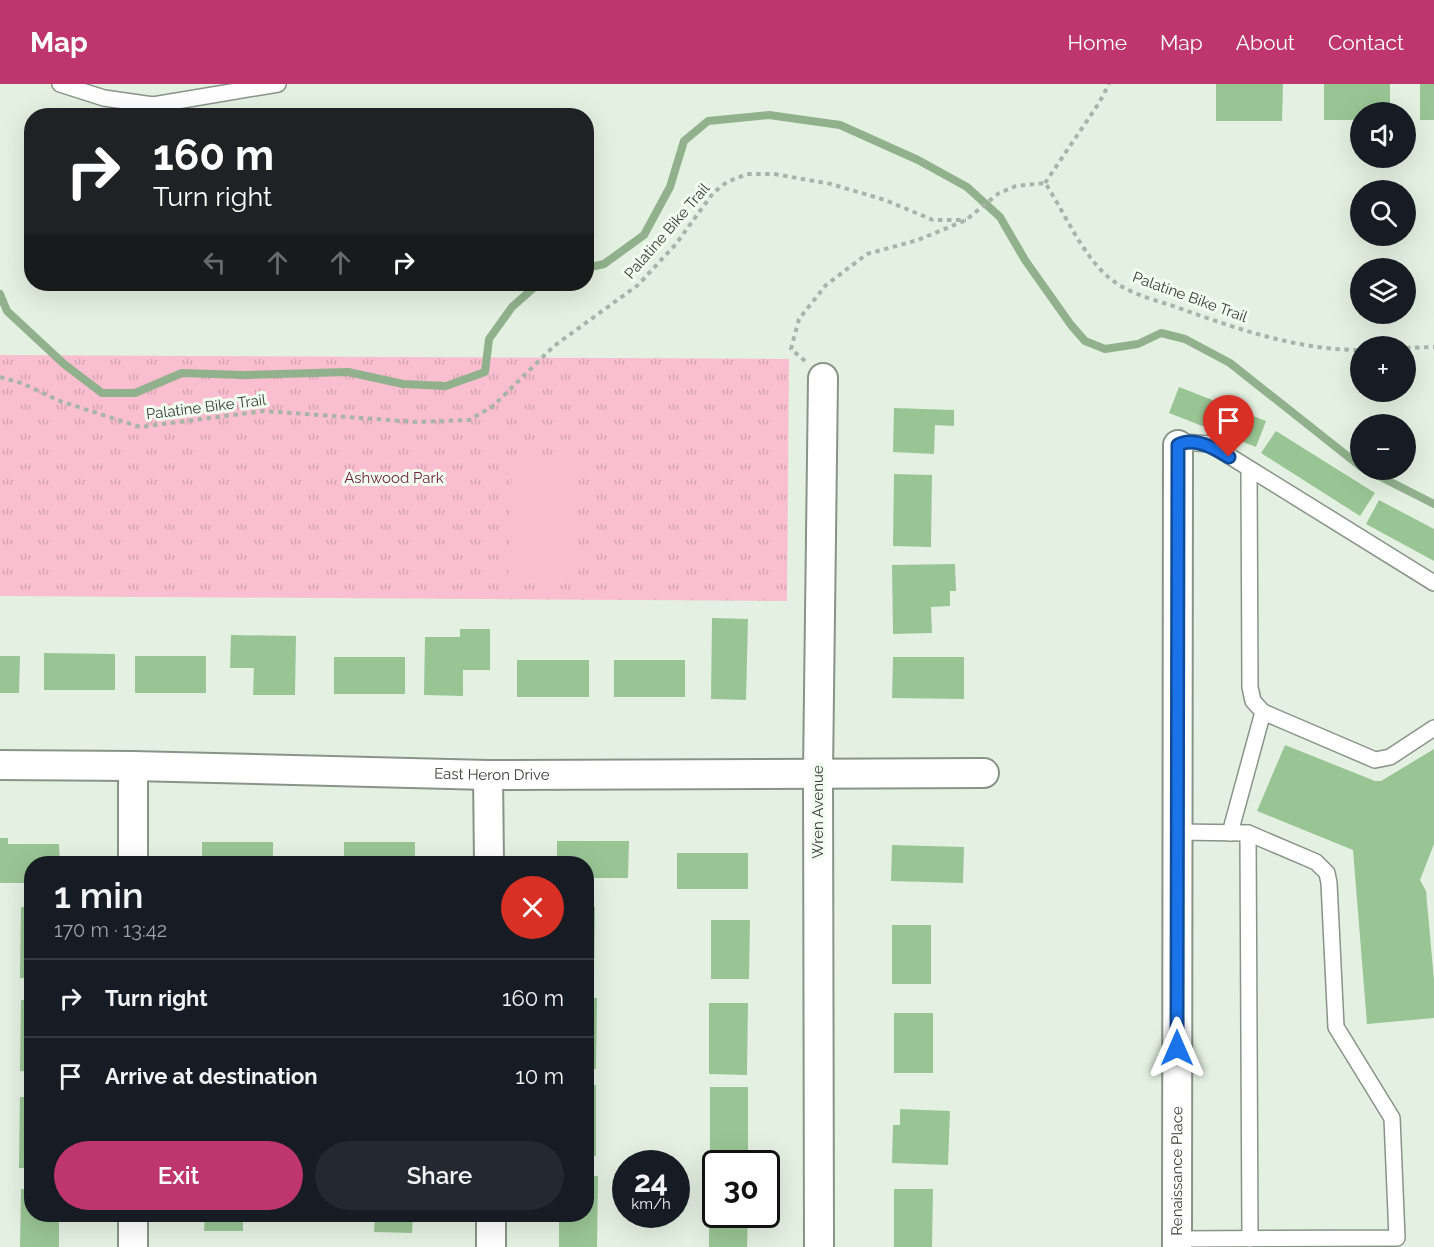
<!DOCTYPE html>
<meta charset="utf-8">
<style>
:root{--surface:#171b24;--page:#242831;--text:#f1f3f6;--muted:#9ea1a6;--line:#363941;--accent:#bf356d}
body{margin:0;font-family:Raleway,sans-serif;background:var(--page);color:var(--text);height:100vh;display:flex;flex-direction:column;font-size:22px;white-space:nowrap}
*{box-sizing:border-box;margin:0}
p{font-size:20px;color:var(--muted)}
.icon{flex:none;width:33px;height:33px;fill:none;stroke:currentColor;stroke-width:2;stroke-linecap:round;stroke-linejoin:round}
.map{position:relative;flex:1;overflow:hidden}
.sheet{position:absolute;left:24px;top:772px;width:570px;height:366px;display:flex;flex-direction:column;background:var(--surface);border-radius:24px;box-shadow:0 6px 24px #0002}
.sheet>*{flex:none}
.hud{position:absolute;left:24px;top:24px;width:570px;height:183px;border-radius:24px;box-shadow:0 6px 24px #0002;background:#202124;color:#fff;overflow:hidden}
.fabs{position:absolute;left:1350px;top:18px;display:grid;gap:12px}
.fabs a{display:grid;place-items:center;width:66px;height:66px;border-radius:50%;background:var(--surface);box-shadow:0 6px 24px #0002;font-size:30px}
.speed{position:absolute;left:612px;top:1066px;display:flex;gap:12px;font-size:30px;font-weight:700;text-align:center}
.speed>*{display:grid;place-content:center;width:78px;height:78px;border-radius:50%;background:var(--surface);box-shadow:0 6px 24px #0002;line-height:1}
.speed small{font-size:15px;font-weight:400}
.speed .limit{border:3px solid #111;border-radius:9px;background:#fff;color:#111}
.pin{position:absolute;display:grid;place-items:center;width:51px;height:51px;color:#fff;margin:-62px -26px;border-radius:50% 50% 50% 0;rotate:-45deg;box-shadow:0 0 6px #0007}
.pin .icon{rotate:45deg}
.me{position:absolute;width:66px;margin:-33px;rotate:0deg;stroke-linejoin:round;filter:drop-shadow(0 0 4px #0008)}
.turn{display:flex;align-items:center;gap:21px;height:126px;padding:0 30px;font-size:27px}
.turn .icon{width:78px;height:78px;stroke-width:2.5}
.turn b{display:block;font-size:42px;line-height:51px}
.lanes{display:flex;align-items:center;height:57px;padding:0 30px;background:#0003;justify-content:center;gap:30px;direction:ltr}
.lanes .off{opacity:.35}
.round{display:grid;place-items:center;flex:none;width:63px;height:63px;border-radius:32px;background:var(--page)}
.overview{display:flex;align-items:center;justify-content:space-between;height:102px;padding:0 30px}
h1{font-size:36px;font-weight:600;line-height:45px}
.cta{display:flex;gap:12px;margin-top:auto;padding:12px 30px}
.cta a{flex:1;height:69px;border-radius:36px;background:var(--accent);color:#fff;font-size:24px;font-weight:600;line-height:69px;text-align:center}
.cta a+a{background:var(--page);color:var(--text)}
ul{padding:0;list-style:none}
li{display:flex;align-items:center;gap:18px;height:78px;padding:0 30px;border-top:2px solid var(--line)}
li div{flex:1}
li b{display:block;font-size:22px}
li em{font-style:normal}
header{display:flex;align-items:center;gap:36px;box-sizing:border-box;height:84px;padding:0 30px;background:var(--accent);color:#fff}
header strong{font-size:28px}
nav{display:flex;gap:33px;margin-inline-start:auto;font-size:21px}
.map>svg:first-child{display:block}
.park{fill:url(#park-tufts)}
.pitch{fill:#f9becf}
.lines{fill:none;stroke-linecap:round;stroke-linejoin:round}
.stream{stroke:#90b18c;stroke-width:8}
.building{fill:#99c594}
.service-casing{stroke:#889487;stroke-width:18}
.minor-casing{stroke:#889487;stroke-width:32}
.path{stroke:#a9b4a8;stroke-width:4;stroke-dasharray:4.5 4.5;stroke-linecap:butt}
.service{stroke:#fff;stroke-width:15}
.minor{stroke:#fff;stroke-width:28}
.route-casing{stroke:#114b97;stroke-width:15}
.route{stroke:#1a73e8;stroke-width:10}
.labels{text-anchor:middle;stroke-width:6;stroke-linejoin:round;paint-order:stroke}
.street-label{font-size:15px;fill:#383d37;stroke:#f1feef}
.park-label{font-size:15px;fill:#712341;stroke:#f1feef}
</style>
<header>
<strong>Map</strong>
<nav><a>Home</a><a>Map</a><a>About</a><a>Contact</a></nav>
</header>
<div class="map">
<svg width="1434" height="1163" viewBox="0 0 1434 1163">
<defs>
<pattern id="park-tufts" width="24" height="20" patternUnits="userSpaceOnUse" patternTransform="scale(1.5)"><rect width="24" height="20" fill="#f9becf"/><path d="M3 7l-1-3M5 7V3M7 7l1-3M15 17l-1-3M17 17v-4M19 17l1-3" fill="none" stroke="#d6a4b2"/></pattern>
</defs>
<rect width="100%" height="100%" fill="#e4f1e2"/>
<polygon class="park" points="0,271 789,275 787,517 0,512"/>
<polygon class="pitch" points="512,378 575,378 575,498 508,497"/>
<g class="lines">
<g class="stream">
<polyline points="586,184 604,180 644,151 670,103 684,57 708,37 769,31 840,41 918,76 967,103 1000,133 1025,176 1071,241 1085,257 1105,265 1138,260 1161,249 1185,255 1230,279 1360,382"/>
<polyline points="0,210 7,227 64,280 102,309 135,309 182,289 244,291 348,288 403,300 446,302 485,288 489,255 512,223 538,200"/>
<polyline points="1367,386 1434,420"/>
</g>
</g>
<g class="building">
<polygon points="1216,0 1283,0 1282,37 1216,37"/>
<polygon points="1324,0 1390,0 1390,28 1360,28 1360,36 1324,36"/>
<rect x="1420" y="0" width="14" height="36"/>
<polygon points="1179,303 1266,337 1256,363 1169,329"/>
<polygon points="894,324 954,326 954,342 935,341 934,370 893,368"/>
<polygon points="1276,347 1375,409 1360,432 1261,369"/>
<polygon points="894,390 932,391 931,463 893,462"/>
<polygon points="1379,416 1434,445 1434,477 1366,440"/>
<polygon points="955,480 956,507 950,507 950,522 931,523 932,549 893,550 892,481"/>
<polygon points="712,534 748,535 746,616 711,615"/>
<polygon points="460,545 490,545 490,586 463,586 463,612 424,611 425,553 460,553"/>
<polygon points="231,551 296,552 295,611 253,611 254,584 230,584"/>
<polygon points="44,569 115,570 115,606 44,606"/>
<polygon points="0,572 20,572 19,609 0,609"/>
<rect x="135" y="572" width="71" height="37"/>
<rect x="334" y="573" width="71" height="37"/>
<polygon points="893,573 964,573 964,615 892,614"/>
<rect x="517" y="576" width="72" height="37"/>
<rect x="614" y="576" width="71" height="37"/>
<polygon points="1285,661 1375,697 1381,697 1434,665 1434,760 1420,796 1426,807 1434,896 1434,934 1367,940 1353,766 1257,727"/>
<polygon points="0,754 8,754 8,760 59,760 60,780 32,780 32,799 0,799"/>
<polygon points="557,757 629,757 628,794 586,794 586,780 557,780"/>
<rect x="202" y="758" width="71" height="22"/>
<rect x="344" y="758" width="71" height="22"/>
<polygon points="892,761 964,763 963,799 891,797"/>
<rect x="677" y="769" width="71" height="36"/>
<polygon points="21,823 32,823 32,894 20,894"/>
<polygon points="586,823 595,823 594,894 586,894"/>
<polygon points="711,836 750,836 749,895 711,895"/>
<rect x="892" y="841" width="39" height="59"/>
<polygon points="586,914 597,914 596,985 586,985"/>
<polygon points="21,916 32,916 32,988 20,987"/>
<polygon points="709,919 748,919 747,991 709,990"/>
<rect x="894" y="929" width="39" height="60"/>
<rect x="586" y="1001" width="10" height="71"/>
<polygon points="710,1003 748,1003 748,1075 710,1074"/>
<polygon points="20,1013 32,1013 32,1084 19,1084"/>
<polygon points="900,1025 950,1027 948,1081 892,1079 893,1041 900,1041"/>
<polygon points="586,1092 598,1092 597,1163 559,1163 559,1131 586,1131"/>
<polygon points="709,1092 716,1092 716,1131 748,1131 747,1163 709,1163"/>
<polygon points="21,1105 32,1105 32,1131 59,1131 59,1163 20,1163"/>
<polygon points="894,1105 933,1105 932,1163 894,1163"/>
<polygon points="205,1131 243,1131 243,1147 204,1147"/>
<polygon points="375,1131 413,1131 412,1149 374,1148"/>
</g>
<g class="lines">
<g class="service-casing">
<g id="service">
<polyline points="60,0 104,14 153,21 278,0"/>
<polyline points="1178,361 1183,358 1210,360 1434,499"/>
<polyline points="1249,386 1250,603 1253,617 1263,628"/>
<polyline points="1230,749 1263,628 1375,676 1390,673 1434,644"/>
<polyline points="1248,749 1250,1155"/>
<polyline points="1177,1155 1397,1154 1392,1034 1336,943 1329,799 1327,789 1316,778 1248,749 1178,748"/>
</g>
</g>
<g class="minor-casing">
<g id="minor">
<path id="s1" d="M0 681 133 682 488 691 984 689"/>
<polyline points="488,691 489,780"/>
<polyline points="133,780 133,682"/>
<polyline points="491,1131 491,1163"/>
<polyline points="133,1163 133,1131"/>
<polyline points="819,1163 818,689 823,294"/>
<path id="s2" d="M1177 1163 1178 361"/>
</g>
</g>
<g class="path">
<polyline points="1045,99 1099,19 1109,0"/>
<polyline points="1406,264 1434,263"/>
<path d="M805 277 791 265 799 235 826 201 867 170 918 156 966 136 999 109 1016 102 1045 99C1065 129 1079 165 1105 190 1122 207 1148 214 1170 221 1232 243 1295 266 1360 266"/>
<polyline points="0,293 21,299 60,317 140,343 264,327 417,338 469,336 492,323 554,262 638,201 676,160 713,109 727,98 747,90 774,90 831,100 885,116 933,136 966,136"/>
</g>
<use href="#service" class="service"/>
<use href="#minor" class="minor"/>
</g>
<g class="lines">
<g class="route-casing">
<path id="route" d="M1177 964 1178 361C1194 352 1216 365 1229 373"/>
</g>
<use href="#route" class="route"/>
</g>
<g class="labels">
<g class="street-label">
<text transform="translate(667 147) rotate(-49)" y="5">Palatine Bike Trail</text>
<text transform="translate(1190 213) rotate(20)" y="5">Palatine Bike Trail</text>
<text transform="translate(206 323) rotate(-7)" y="5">Palatine Bike Trail</text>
<text dy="5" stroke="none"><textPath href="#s1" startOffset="492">East Heron Drive</textPath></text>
<text transform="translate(818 728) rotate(-90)" y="5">Wren Avenue</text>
<text dy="5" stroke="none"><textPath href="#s2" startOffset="76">Renaissance Place</textPath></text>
</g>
<g class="park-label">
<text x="394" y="399">Ashwood Park</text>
</g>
</g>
</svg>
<div class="fabs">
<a><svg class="icon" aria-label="sound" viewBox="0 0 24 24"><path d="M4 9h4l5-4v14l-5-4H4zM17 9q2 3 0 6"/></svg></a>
<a><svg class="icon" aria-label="search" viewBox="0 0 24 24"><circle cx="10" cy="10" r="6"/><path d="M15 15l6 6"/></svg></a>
<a><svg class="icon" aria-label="layers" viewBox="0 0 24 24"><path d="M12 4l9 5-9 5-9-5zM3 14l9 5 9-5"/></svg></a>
<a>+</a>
<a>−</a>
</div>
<div class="speed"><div>24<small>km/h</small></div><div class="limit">30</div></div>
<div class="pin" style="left:1229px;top:373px;background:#d93025"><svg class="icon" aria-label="arrive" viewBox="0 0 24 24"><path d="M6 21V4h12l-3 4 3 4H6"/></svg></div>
<svg class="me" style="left:1177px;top:964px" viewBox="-20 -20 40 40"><path d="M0-17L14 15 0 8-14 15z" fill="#1a73e8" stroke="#fff" stroke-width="4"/></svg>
<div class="hud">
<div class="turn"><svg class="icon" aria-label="right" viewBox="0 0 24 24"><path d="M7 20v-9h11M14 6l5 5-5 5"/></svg><div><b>160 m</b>Turn right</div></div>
<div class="lanes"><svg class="icon off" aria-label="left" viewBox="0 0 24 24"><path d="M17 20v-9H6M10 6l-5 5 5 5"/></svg><svg class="icon off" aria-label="ahead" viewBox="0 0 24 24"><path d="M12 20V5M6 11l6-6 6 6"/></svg><svg class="icon off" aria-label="ahead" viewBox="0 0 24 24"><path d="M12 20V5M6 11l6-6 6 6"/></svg><svg class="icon" aria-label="right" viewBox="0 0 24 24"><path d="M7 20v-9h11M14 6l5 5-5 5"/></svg></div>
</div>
<section class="sheet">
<div class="overview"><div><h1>1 min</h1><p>170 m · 13:42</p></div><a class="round" style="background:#d93025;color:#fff"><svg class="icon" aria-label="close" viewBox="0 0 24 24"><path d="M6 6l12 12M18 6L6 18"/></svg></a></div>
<ul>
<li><svg class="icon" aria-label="right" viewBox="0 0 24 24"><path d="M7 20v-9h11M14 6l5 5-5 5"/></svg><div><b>Turn right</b></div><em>160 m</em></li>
<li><svg class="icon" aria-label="arrive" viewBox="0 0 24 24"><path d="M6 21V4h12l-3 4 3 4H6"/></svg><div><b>Arrive at destination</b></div><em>10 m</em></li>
</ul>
<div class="cta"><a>Exit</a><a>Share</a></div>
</section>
</div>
